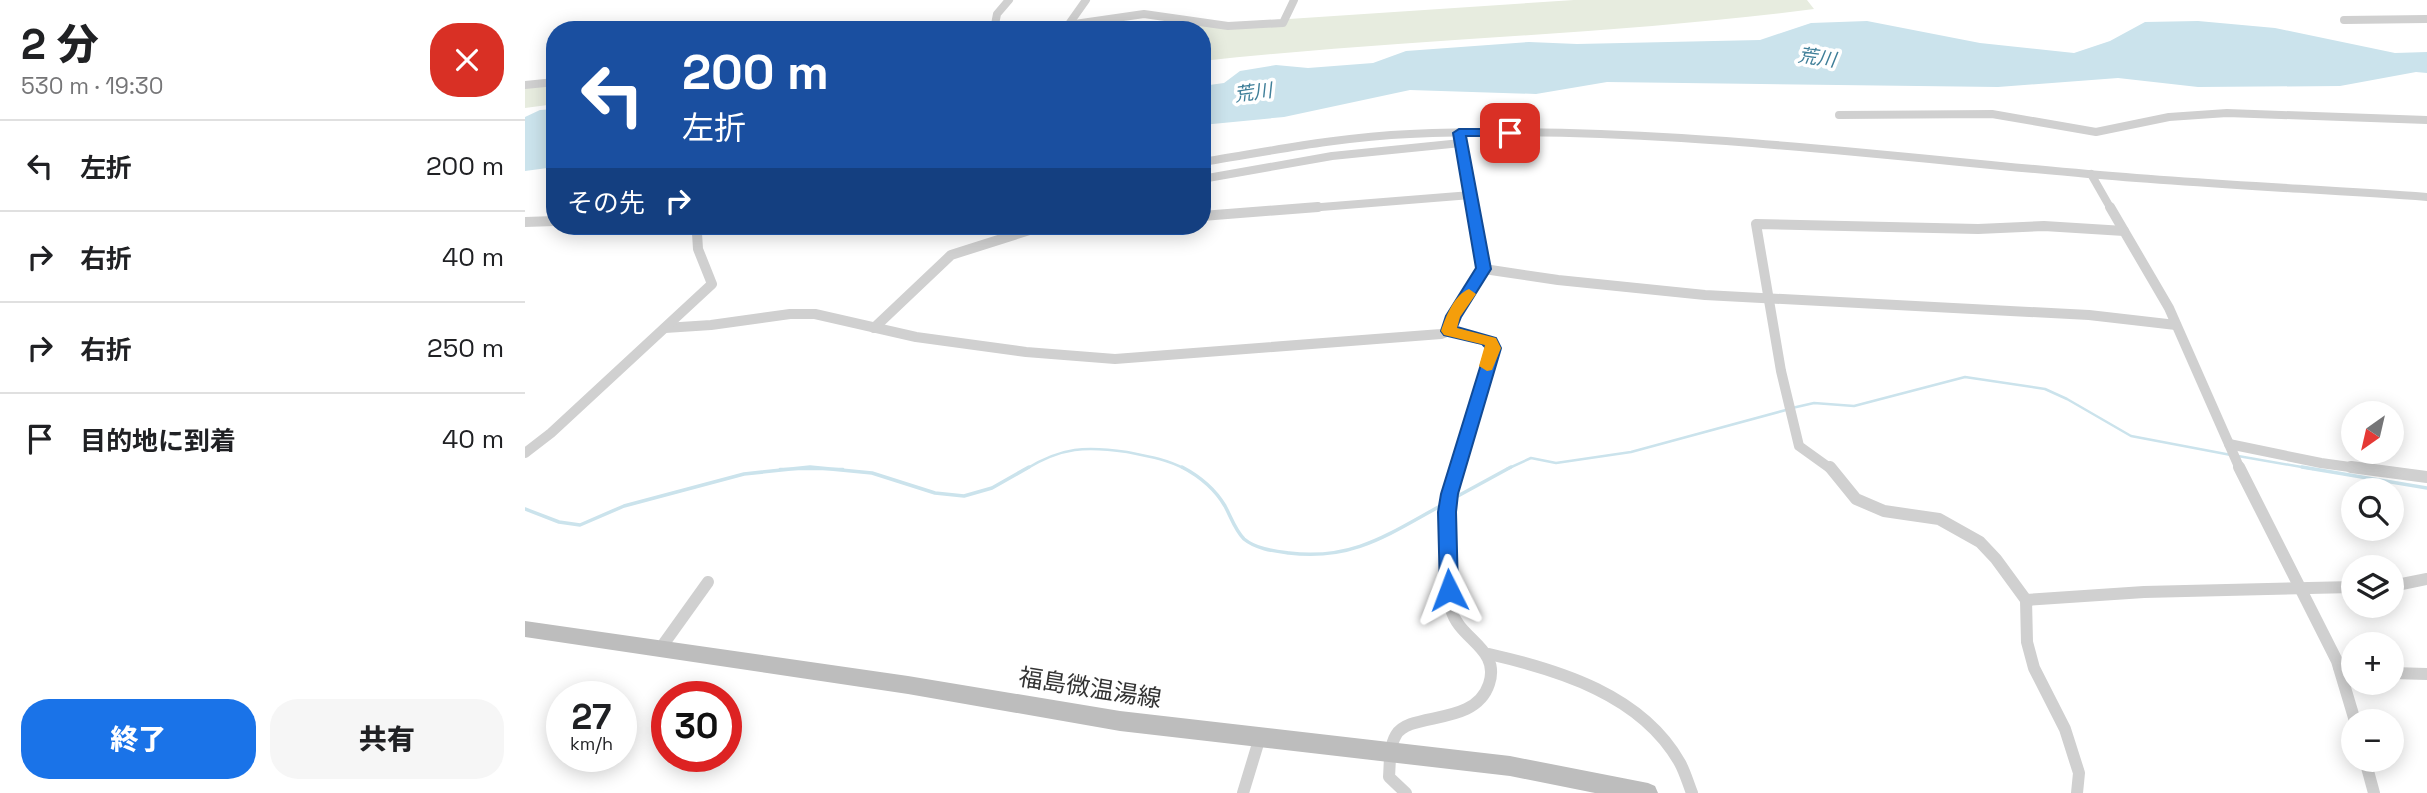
<!DOCTYPE html>
<html lang="ja">
<meta charset="utf-8">
<style>
:root{--surface:#fff;--page:#f6f6f6;--text:#202124;--muted:#757577;--line:#e0e0e0;--accent:#1a73e8}
body{margin:0;font-family:"Space Grotesk","Noto Sans JP",sans-serif;background:var(--page);color:var(--text);height:100vh;display:flex;flex-direction:column;font-size:26px;white-space:nowrap}
*{box-sizing:border-box;margin:0}
p{font-size:23px;color:var(--muted)}
.icon{flex:none;width:38px;height:38px;fill:none;stroke:currentColor;stroke-width:2;stroke-linecap:round;stroke-linejoin:round}
.map{position:relative;flex:1;overflow:hidden}
.panel{display:flex;flex-direction:column;background:var(--surface);width:525px}
.panel>*{flex:none}
.hud{position:absolute;left:21px;top:21px;width:665px;height:214px;border-radius:28px;box-shadow:0 4px 18px #0003;background:#1a4fa0;color:#fff;overflow:hidden}
.needle{width:46px;rotate:214deg}
.tools{position:absolute;left:1816px;top:401px;display:grid;gap:14px}
.tools a{display:grid;place-items:center;width:63px;height:63px;border-radius:50%;background:var(--surface);box-shadow:0 4px 18px #0003;font-size:35px}
.speed{position:absolute;left:21px;top:681px;display:flex;gap:14px;font-size:35px;font-weight:700;text-align:center}
.speed>*{display:grid;place-content:center;width:91px;height:91px;border-radius:50%;background:var(--surface);box-shadow:0 4px 18px #0003;line-height:1}
.speed small{font-size:18px;font-weight:400}
.speed .limit{border:10px solid #d22;background:#fff;color:#111}
.pin{position:absolute;display:grid;place-items:center;width:60px;height:60px;color:#fff;margin:-30px;border-radius:14px;box-shadow:0 4px 10px #0006}
.me{position:absolute;width:77px;margin:-38px;rotate:357deg;stroke-linejoin:round;filter:drop-shadow(0 0 5px #0008)}
.turn{display:flex;align-items:center;gap:24px;height:147px;padding:0 21px;font-size:32px}
.turn .icon{width:91px;height:91px;stroke-width:2.5}
.turn b{display:block;font-size:49px;line-height:60px}
.then{display:flex;align-items:center;height:66px;padding:0 21px;background:#0003;gap:14px;font-size:26px}
.round{display:grid;place-items:center;flex:none;width:74px;height:74px;border-radius:28px;background:var(--page)}
.overview{display:flex;align-items:center;justify-content:space-between;height:119px;padding:0 21px}
h1{font-size:42px;font-weight:800;line-height:52px}
.action{display:flex;gap:14px;margin-top:auto;padding:14px 21px}
.action a{flex:1;height:80px;border-radius:28px;background:var(--accent);color:#fff;font-size:28px;font-weight:800;line-height:80px;text-align:center}
.action a+a{background:var(--page);color:var(--text)}
ul{padding:0;list-style:none}
li{display:flex;align-items:center;gap:21px;height:91px;padding:0 21px;border-top:2px solid var(--line)}
li div{flex:1}
li b{display:block;font-size:26px}
li em{font-style:normal}
main{display:flex;flex:1;min-height:0}
.map>svg:first-child{display:block}
.green{fill:#e7ecdf}
.water{fill:#cbe3ec}
.lines{fill:none;stroke-linecap:round;stroke-linejoin:round}
.stream-far1{stroke:#cbe3ec;stroke-width:2.5}
.stream{stroke:#cbe3ec;stroke-width:3.5}
.minor-far2{stroke:#d0d0d0;stroke-width:8}
.minor-far1{stroke:#d0d0d0;stroke-width:10}
.minor{stroke:#d0d0d0;stroke-width:12}
.secondary{fill:#bdbdbd;fill-rule:evenodd}
.route{fill:#1a73e8;stroke:#114b97;stroke-width:2}
.slow{fill:#f59e0b}
.labels{text-anchor:middle;stroke-width:7;stroke-linejoin:round;paint-order:stroke}
.far-water-label{font-size:19px;font-style:italic;fill:#3e7e98;stroke:#fff}
.near-street-label{font-size:24px;fill:#333;stroke:#fff}
</style>
<main>
<section class="panel">
<div class="overview"><div><h1>2 分</h1><p>530 m · 19:30</p></div><a class="round" style="background:#d93025;color:#fff"><svg class="icon" aria-label="close" viewBox="0 0 24 24"><path d="M6 6l12 12M18 6L6 18"/></svg></a></div>
<ul>
<li><svg class="icon" aria-label="left" viewBox="0 0 24 24"><path d="M17 20v-9H6M10 6l-5 5 5 5"/></svg><div><b>左折</b></div><em>200 m</em></li>
<li><svg class="icon" aria-label="right" viewBox="0 0 24 24"><path d="M7 20v-9h11M14 6l5 5-5 5"/></svg><div><b>右折</b></div><em>40 m</em></li>
<li><svg class="icon" aria-label="right" viewBox="0 0 24 24"><path d="M7 20v-9h11M14 6l5 5-5 5"/></svg><div><b>右折</b></div><em>250 m</em></li>
<li><svg class="icon" aria-label="arrive" viewBox="0 0 24 24"><path d="M6 21V4h12l-3 4 3 4H6"/></svg><div><b>目的地に到着</b></div><em>40 m</em></li>
</ul>
<div class="action"><a>終了</a><a>共有</a></div>
</section>
<div class="map">
<svg width="1902" height="793" viewBox="0 0 1902 793">
<rect width="100%" height="100%" fill="#fff"/>
<g class="green">
<path d="M1049 0H1282L1289 9C1086 35 881 39 677 61V30H598Z"/>
<polygon points="30,85 30,104 0,108 0,87"/>
</g>
<g class="water">
<polygon points="1342,21 1455,43 1549,53 1585,41 1620,22 1673,21 1750,28 1870,53 1902,52 1902,73 1891,72 1815,86 1673,87 1593,78 1473,87 1082,82 1011,94 885,90 759,117 677,125 677,86 699,83 715,71 751,65 783,68 848,63 881,51 1004,42 1052,44 1235,40 1286,23"/>
<polygon points="30,109 30,167 0,171 0,117 15,110"/>
</g>
<g class="lines">
<g class="stream-far1">
<polyline points="1267,408 1289,403 1329,406 1440,377 1520,389 1542,399 1606,436 1706,455"/>
<polyline points="1713,456 1788,469"/>
<polyline points="255,469 318,469"/>
<path d="M501 469C537 447 561 446 602 452 622 456 641 459 660 469"/>
<polyline points="982,469 1006,458 1031,463 1106,452 1261,410"/>
</g>
<g class="stream">
<path d="M657 467C674 476 690 489 700 506 706 517 710 530 719 539 731 549 749 551 764 553 829 561 865 533 919 504"/>
<polyline points="1777,467 1902,488"/>
<polyline points="931,497 986,467"/>
<polyline points="0,509 34,522 55,525 99,506 219,474 285,467 347,473 410,493 439,496 467,488 504,467"/>
</g>
<g class="minor-far2">
<polyline points="1819,20 1902,19"/>
<polyline points="544,24 561,0"/>
<polyline points="469,30 472,14 484,0"/>
<polyline points="508,30 619,14 703,26 758,23 769,0"/>
<polyline points="0,85 30,82"/>
<polyline points="1314,115 1467,114 1571,132 1644,117 1702,113 1902,120"/>
<polyline points="934,133 948,209"/>
<path d="M677 162C746 151 815 137 885 134 1112 124 1337 154 1563 174 1676 184 1789 189 1902 197"/>
<polyline points="1566,174 1586,209"/>
<polyline points="677,179 807,156 936,143"/>
<polyline points="771,209 946,195"/>
</g>
<g class="minor-far1">
<polyline points="1585,207 1644,308 1715,469"/>
<polyline points="677,216 793,207"/>
<polyline points="0,222 30,221"/>
<polyline points="959,269 1033,280 1180,295 1564,315 1651,325"/>
<polyline points="140,328 186,325 265,314 290,314 391,337 501,352 590,359 916,334 924,331"/>
<polyline points="349,328 426,255 517,226"/>
<polyline points="1704,444 1796,463 1839,469"/>
<polyline points="0,453 26,433 187,284 173,249 172,233"/>
<polyline points="932,469 968,348 966,342 924,331 928,316 959,269 948,207"/>
<polyline points="1306,469 1274,446 1256,371 1231,224 1453,229 1519,226 1599,231"/>
</g>
<g class="minor">
<polyline points="1305,467 1331,499 1359,511 1414,519 1455,542 1471,559 1501,600 1502,642 1509,668 1540,729 1554,773 1552,793"/>
<polyline points="1714,467 1812,661 1830,721"/>
<polyline points="1826,467 1902,477"/>
<polyline points="1867,586 1902,579"/>
<polyline points="1501,600 1619,592 1829,587"/>
<polyline points="135,649 183,582"/>
<path d="M964 654C1034 670 1117 695 1155 763 1160 772 1163 783 1167 793"/>
<polyline points="1814,667 1829,671"/>
<polyline points="1867,673 1902,674"/>
<polyline points="1840,760 1849,793"/>
<polyline points="718,793 735,737"/>
<path d="M881 793 864 777C865 764 864 747 871 735 885 711 950 727 964 684 976 648 934 640 926 609 915 564 920 511 933 467"/>
</g>
<polygon class="secondary" points="0,621 383,676 595,711 985,756 1123,783 1130,786 1133,793 1070,793 985,776 595,731 383,694 0,637"/>
</g>
<polygon class="route" points="934,129 985,129 992,133 985,136 941,136 966,269 936,317 932,327 971,338 976,348 933,494 931,512 933,590 931,596 924,598 918,596 915,590 913,512 916,494 961,348 957,344 919,335 916,331 921,316 951,268 928,133"/>
<path class="slow" d="M944 289 951 294 935 317 932 328 971 338 976 348 967 370 962 371 954 366 960 345 919 335 916 331C921 316 929 295 944 289Z"/>
<g class="labels">
<g class="far-water-label">
<text transform="translate(1292 57) rotate(8)" y="7">荒川</text>
<text transform="translate(728 92) rotate(-8)" y="7">荒川</text>
</g>
<g class="near-street-label">
<text transform="translate(565 688) rotate(9)" y="8">福島微温湯線</text>
</g>
</g>
</svg>
<div class="tools">
<a><svg class="needle" viewBox="-14 -14 28 28"><path d="M0-13l5 13h-10z" fill="#e53935"/><path d="M0 13l5-13h-10z" fill="#757577"/></svg></a>
<a><svg class="icon" aria-label="search" viewBox="0 0 24 24"><circle cx="10" cy="10" r="6"/><path d="M15 15l6 6"/></svg></a>
<a><svg class="icon" aria-label="layers" viewBox="0 0 24 24"><path d="M12 4l9 5-9 5-9-5zM3 14l9 5 9-5"/></svg></a>
<a>+</a>
<a>−</a>
</div>
<div class="speed"><div>27<small>km/h</small></div><div class="limit">30</div></div>
<div class="pin" style="left:985px;top:133px;background:#d93025"><svg class="icon" aria-label="arrive" viewBox="0 0 24 24"><path d="M6 21V4h12l-3 4 3 4H6"/></svg></div>
<svg class="me" style="left:924px;top:590px" viewBox="-20 -20 40 40"><path d="M0-17L14 15 0 8-14 15z" fill="#1a73e8" stroke="#fff" stroke-width="4"/></svg>
<div class="hud">
<div class="turn"><svg class="icon" aria-label="left" viewBox="0 0 24 24"><path d="M17 20v-9H6M10 6l-5 5 5 5"/></svg><div><b>200 m</b>左折</div></div>
<div class="then">その先<svg class="icon" aria-label="right" viewBox="0 0 24 24"><path d="M7 20v-9h11M14 6l5 5-5 5"/></svg></div>
</div>
</div>
</main>
